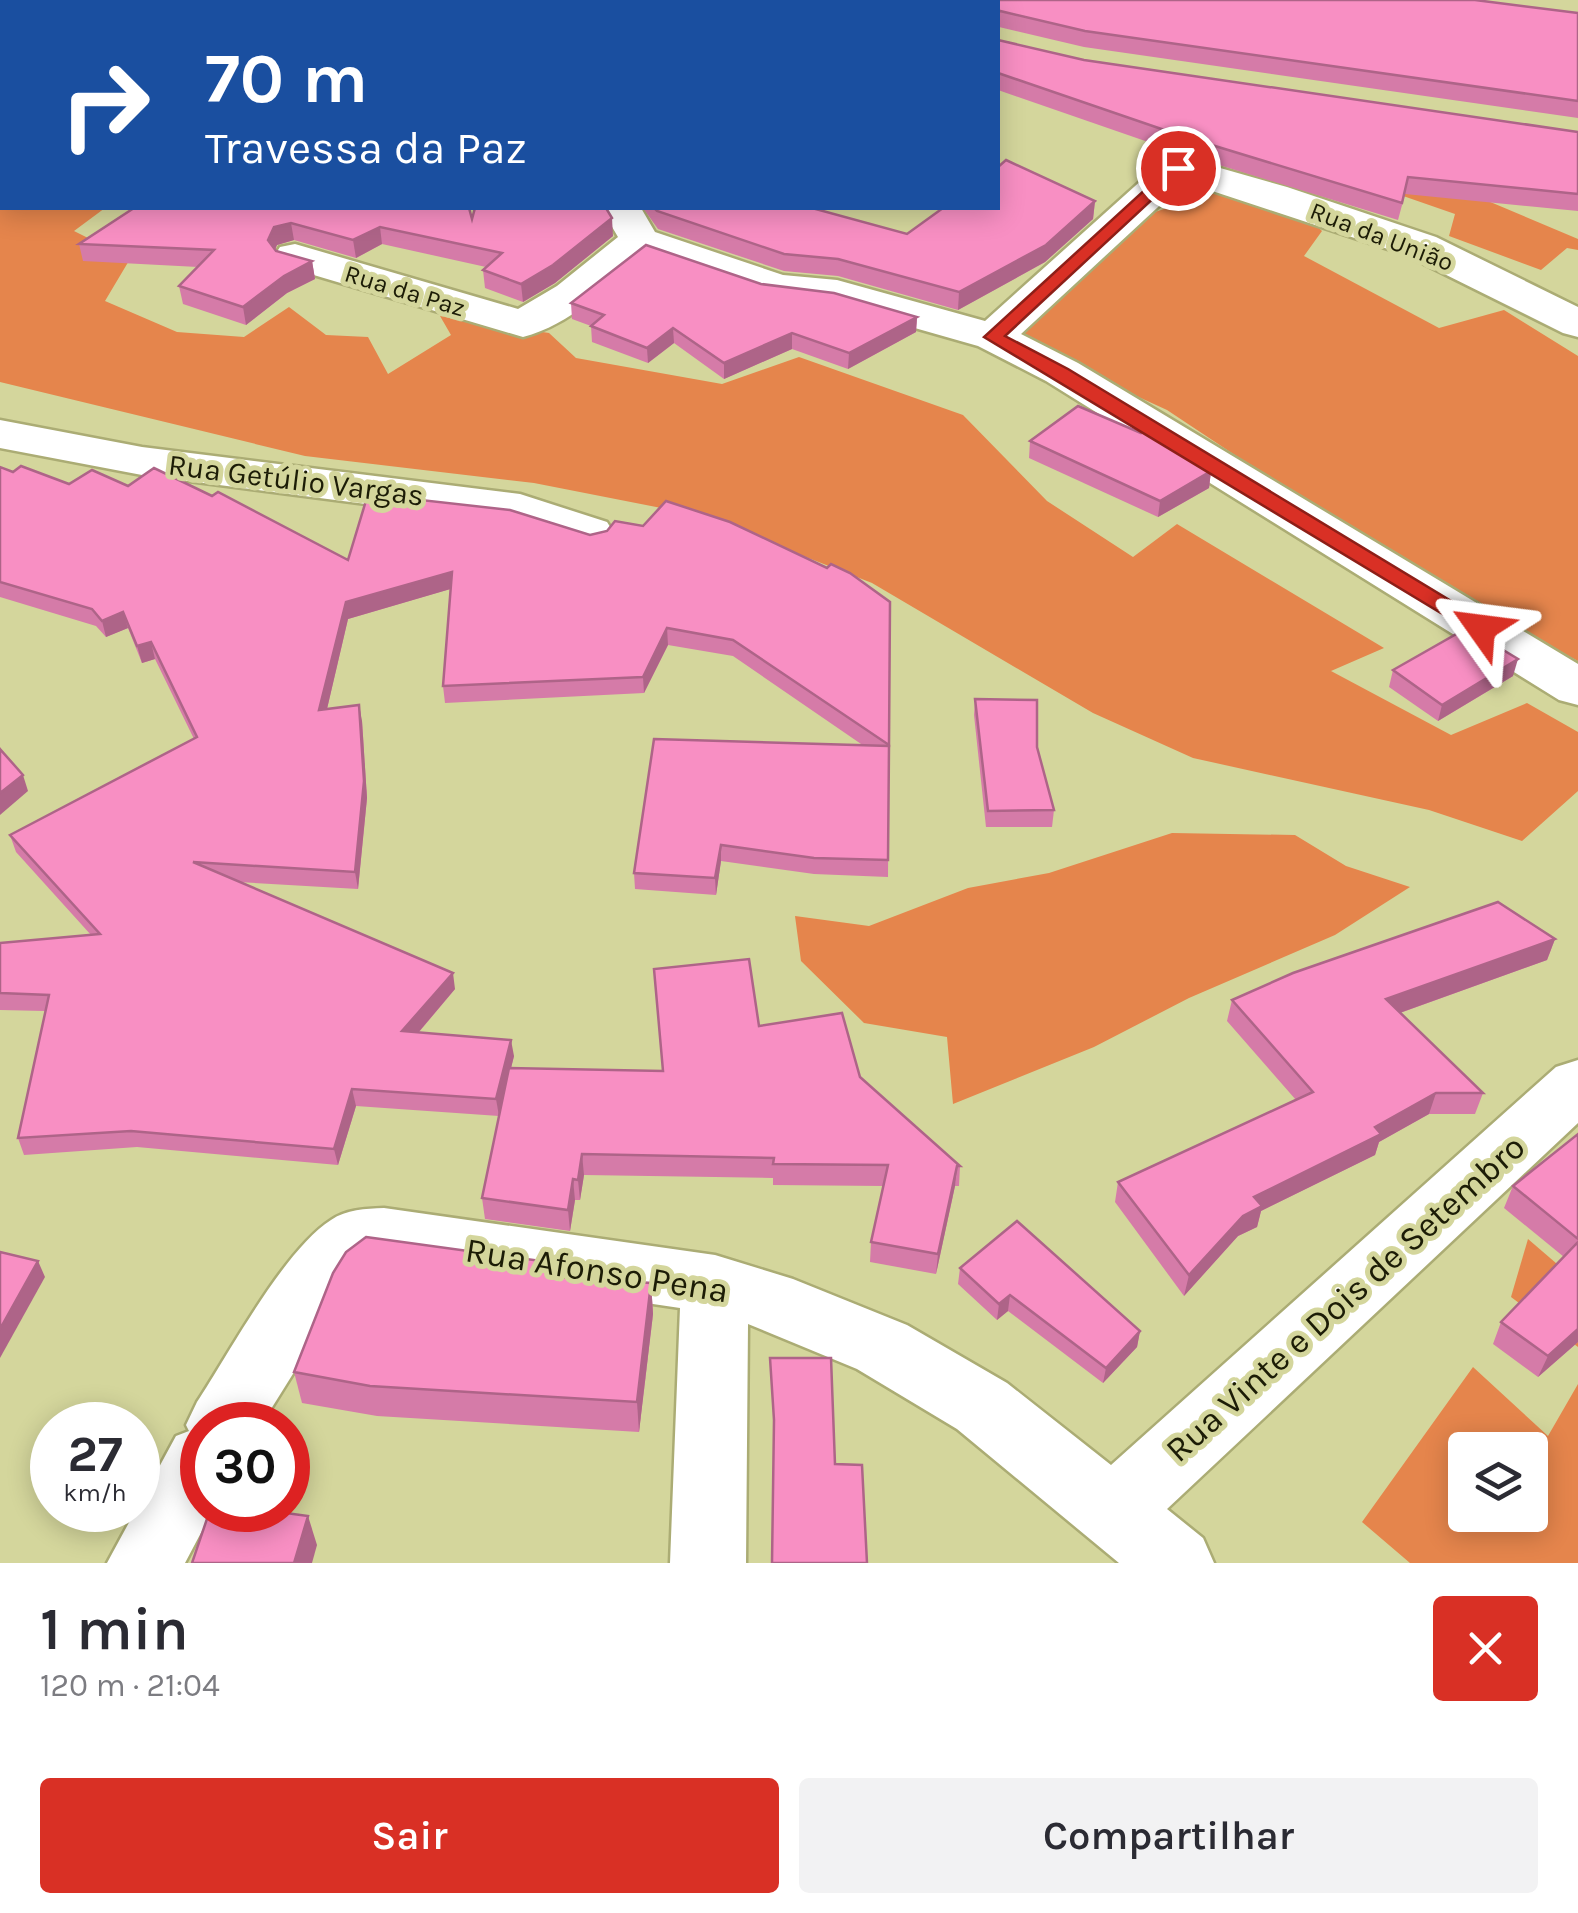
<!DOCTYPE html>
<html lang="pt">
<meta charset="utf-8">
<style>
:root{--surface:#fff;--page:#f2f2f3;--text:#2b2b33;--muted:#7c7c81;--accent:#d93025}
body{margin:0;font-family:Karla,sans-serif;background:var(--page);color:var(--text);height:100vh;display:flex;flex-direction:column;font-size:38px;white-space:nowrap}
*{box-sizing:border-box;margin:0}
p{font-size:32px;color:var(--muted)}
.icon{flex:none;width:55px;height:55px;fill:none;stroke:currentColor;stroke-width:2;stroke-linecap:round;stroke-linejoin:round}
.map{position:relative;height:1563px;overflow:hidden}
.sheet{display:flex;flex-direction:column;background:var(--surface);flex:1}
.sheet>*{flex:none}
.guide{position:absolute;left:0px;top:0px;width:1000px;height:210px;box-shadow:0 5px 25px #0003;background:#1a4fa0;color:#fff;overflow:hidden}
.buttons{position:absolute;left:1448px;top:1432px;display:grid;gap:20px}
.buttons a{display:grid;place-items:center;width:100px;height:100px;border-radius:10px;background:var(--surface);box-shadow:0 5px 25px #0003;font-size:50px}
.speed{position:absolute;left:30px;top:1402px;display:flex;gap:20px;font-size:50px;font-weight:700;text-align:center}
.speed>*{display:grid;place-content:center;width:130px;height:130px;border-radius:50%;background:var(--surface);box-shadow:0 5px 25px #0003;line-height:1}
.speed small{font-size:25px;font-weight:400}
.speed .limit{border:15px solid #d22;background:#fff;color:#111}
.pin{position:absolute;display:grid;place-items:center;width:85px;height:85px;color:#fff;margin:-42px;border:5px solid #fff;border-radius:50%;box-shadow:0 2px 10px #0007}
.me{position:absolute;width:110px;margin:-55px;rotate:301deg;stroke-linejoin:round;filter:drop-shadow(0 0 8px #0008)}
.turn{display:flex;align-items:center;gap:35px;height:210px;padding:0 40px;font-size:45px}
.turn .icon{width:130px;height:130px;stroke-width:2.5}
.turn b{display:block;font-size:70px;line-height:85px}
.round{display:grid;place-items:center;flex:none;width:105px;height:105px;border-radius:10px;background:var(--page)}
.head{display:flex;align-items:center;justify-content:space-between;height:170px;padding:0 40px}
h1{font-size:60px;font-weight:600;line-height:75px}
.primary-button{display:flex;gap:20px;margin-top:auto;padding:20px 40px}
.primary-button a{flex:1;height:115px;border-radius:10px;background:var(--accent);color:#fff;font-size:40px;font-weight:600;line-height:115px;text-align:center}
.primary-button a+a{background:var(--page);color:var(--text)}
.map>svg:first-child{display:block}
.green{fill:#e5854c;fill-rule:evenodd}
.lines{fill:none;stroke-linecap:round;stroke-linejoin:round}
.minor-casing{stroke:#abac74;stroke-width:5}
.minor{fill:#fff;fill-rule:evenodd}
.wall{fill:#d57ba8}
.shaded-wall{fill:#ae6488}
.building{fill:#f88fc3;stroke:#ae6488;stroke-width:2.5}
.route{fill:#d93025;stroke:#8d1f18;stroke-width:2.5}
.labels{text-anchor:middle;stroke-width:10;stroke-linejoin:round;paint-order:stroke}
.far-street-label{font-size:25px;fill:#1c1c06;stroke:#d4d69c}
.street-label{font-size:30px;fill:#1c1c06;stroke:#d4d69c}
.near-street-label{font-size:35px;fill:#1c1c06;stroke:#d4d69c}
</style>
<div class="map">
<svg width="1578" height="1563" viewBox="0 0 1578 1563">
<rect width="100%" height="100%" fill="#d4d69c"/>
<g class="green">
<polygon points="0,66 2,208 105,208 74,231 130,259 105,301 177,332 244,337 289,307 326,335 368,337 388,374 451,335 440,316 549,333 576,358 722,384 799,357 963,415 1047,501 1133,557 1177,524 1384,648 1331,671 1451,735 1527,703 1578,732 1578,791 1522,841 1429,810 1193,758 1093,713 872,583 702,516 534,483 305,456 0,382"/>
<polygon points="1262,147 1412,169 1578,239 1578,250 1567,248 1541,270 1449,236 1455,214"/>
<polygon points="1221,190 1303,213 1322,231 1304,256 1439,328 1504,310 1578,356 1578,661 1423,580 1167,410 1007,337 1131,220"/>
<polygon points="1172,833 1295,835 1346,866 1410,887 1335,935 1189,998 1094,1047 953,1104 947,1037 864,1023 801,961 795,916 869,926 968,888 1049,873"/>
<polygon points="1528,1239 1578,1282 1578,1347 1511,1297"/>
<path d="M1473 1367 1548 1436 1578 1384V1563H1410L1362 1522ZM1465 1450H1530V1515H1465Z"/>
</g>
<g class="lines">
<g class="minor-casing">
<g id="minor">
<path d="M1178 156 1287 187 1436 237 1578 307V337L1563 333 1406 255 1185 182 1021 334 1078 363 1578 664V705L1559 700 1046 381 978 346 834 305 762 296 646 256C609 286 570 325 523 337L280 265 274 256 280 247 295 244 518 309 557 286 618 237 601 208H641L655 232 783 275 837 280 985 321 1164 160Z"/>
<polygon points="0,420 142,447 520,494 607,522 614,533 607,544 590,548 513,523 142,475 0,448"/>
<path d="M1578 1060V1123L1167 1509 1203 1538 1214 1563H1119L957 1429 857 1369 748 1324 746 1563H670L680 1308 384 1264 372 1265 351 1281 261 1425H202V1510H213L185 1563H107L176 1436 189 1431 186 1425 197 1402C230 1352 284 1250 331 1220 347 1209 365 1209 384 1208L715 1255 793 1279 907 1325 1007 1383 1111 1465 1556 1067Z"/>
</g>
</g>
<use href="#minor" class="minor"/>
</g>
<g class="wall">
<polygon points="0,0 366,2 2,2 2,30 0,29"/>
<polygon points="775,0 1475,0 1578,13 1578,118 1084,47 999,27 998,28 998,2 778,2"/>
<polygon points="998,33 998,40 1084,60 1578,132 1578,211 1405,194 1398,220 1177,152 998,90"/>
<polygon points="1095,201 1093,219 1045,262 958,310 838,276 784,271 658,229 643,208 813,208 907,234"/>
<polygon points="134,208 472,219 613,236 555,283 523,302 485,288 483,270 486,267 382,244 356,258 294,240 277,245 275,250 312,261 315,279 287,293 246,325 183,304 179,286 198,267 83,261 79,244"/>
<polygon points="761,284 917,317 916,332 848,369 792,349 724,379 674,343 648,363 592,342 591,326 572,319 571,303"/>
<polygon points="1030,441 1211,471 1209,488 1158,517 1029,458"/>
<polygon points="0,467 13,472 69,484 128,486 348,560 590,535 890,602 888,877 814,874 721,861 716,895 635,889 634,873 864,746 733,656 668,645 644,693 445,703 443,686 450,589 348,619 327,709 362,721 367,798 358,889 238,882 455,989 419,1032 514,1056 511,1068 662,1071 759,1026 860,1077 960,1166 959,1186 955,1186 936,1274 870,1262 871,1242 884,1186 773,1185 773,1178 584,1175 580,1200 575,1200 570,1231 485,1219 482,1198 499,1116 356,1106 338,1165 137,1147 24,1155 18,1138 45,1011 0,1010 0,943 91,935 16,852 10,835 194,739 155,659 142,663 128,628 106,637 96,626 0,597"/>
<polygon points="1393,670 1513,676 1438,721 1389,687"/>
<polygon points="975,699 1037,747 1054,810 1052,827 986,827 974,715"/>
<polygon points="1555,939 1547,960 1400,1013 1483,1093 1475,1114 1429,1114 1379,1142 1375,1155 1261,1211 1257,1227 1238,1236 1184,1296 1115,1202 1118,1182 1296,1100 1227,1021 1232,1000"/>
<polygon points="1578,1134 1578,1342 1538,1377 1493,1344 1501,1322 1564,1257 1504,1208 1513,1186"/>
<polygon points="960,1268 1140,1331 1137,1347 1103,1383 1008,1311 997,1320 958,1284"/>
<polygon points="558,1277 651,1283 653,1314 639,1432 377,1416 302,1403 294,1372"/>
</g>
<g class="shaded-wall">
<polygon points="639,0 663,0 659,2 636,2"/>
<polygon points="1095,201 1093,219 1045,262 958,310 959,292"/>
<polygon points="612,218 613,236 555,283 523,302 521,284"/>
<polygon points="291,223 294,240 277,245 271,258 268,240 274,227"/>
<polygon points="380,227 382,244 356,258 353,240"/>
<polygon points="312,261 315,279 287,293 246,325 243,307 284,276"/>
<polygon points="917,317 916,332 848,369 849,353"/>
<polygon points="673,328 674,343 648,363 647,348"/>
<polygon points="792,333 792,349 724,379 724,363"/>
<polygon points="1211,471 1209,488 1158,517 1160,501"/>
<polygon points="452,572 454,588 348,619 323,726 319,710 346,602"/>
<polygon points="123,612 128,628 106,637 102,621"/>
<polygon points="667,628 668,645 644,693 643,677"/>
<polygon points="151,642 155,659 142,663 137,646"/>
<polygon points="1518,659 1513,676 1438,721 1442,705"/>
<polygon points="359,705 362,721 367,798 358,889 355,872"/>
<polygon points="23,775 28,791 0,815 0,793"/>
<polygon points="721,845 721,861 716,895 715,878"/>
<polygon points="1555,939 1547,960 1380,1020 1386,999"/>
<polygon points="453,973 455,989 406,1047 402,1031"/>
<polygon points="511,1040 514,1056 499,1116 496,1099"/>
<polygon points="352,1089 356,1106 338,1165 334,1149"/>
<polygon points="1436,1093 1429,1114 1379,1142 1375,1155 1261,1211 1257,1227 1238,1236 1184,1296 1189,1275 1254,1197 1375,1127"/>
<polygon points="582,1154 584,1175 580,1200 578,1180"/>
<polygon points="957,1166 955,1186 936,1274 938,1254"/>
<polygon points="573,1179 575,1200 570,1231 568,1210"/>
<polygon points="38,1261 45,1277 0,1358 0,1329"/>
<polygon points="651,1283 653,1314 639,1432 637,1402"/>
<polygon points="1010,1295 1008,1311 997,1320 999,1304"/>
<polygon points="1578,1329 1578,1342 1538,1377 1548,1356"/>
<polygon points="1140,1331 1137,1347 1103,1383 1106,1368"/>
<polygon points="308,1516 317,1545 312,1563 294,1563"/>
</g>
<g class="building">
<polygon points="0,0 366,0 366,2 56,2 54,1 50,2 2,2 2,15 0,14"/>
<polygon points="519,0 639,0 636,2 519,2"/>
<polygon points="795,0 1475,0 1578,13 1578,101 1085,31 1000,11 998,13 998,2 798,2"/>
<polygon points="998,33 998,40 1084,60 1578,132 1578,194 1408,177 1402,203 1179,135 998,73"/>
<polygon points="1006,160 1095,201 1046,245 959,292 838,259 784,254 657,211 654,208 812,208 907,234 943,208 998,208 998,167"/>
<polygon points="134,208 469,208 472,219 475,208 606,208 612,218 553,265 521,284 483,270 502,253 380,227 353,240 291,223 274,227 268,240 276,251 312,261 284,276 243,307 179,286 214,250 79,244"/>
<polygon points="646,245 761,284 834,293 917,317 849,353 792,333 724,363 673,328 647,348 591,326 604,315 571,303"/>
<polygon points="1078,406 1141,433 1146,430 1211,471 1160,501 1030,441"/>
<polygon points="21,466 69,484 92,470 128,486 154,468 212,496 218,492 348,560 368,494 510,510 590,535 607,531 615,521 643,526 666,501 730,522 827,568 831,564 850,573 890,602 889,745 733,640 667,628 643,677 443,686 452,572 346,602 319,710 359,705 364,781 355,872 193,862 453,973 402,1031 511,1040 496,1099 352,1089 334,1149 131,1131 18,1138 49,995 0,993 0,943 100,934 10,835 197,737 151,642 137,646 123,612 102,621 92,609 0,582 0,467 13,472"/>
<polygon points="1467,628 1518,659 1442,705 1393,670"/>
<polygon points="975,699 1037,700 1037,747 1054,810 988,811"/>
<polygon points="654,739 889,746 888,860 814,858 721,845 715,878 634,873"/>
<polygon points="0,749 23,775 0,793"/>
<polygon points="1498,902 1555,939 1386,999 1483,1093 1436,1093 1375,1127 1381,1134 1254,1197 1262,1206 1243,1216 1189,1275 1118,1182 1313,1092 1232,1000 1293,973"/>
<polygon points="749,959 759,1026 842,1013 860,1077 960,1166 957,1166 938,1254 871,1242 888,1165 773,1164 774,1158 582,1154 578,1180 573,1179 568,1210 482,1198 509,1068 663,1071 654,969"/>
<polygon points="1578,1134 1578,1239 1513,1186"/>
<polygon points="1017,1221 1140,1331 1106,1368 1010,1295 999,1304 960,1268"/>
<polygon points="366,1237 556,1263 554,1277 651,1283 637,1402 370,1386 294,1372 333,1273 346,1252"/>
<polygon points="1578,1242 1578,1329 1548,1356 1501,1322"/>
<polygon points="0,1252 38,1261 0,1329"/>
<polygon points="770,1358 831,1358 835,1464 862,1465 867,1563 772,1563 774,1420"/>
<polygon points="210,1510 264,1510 308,1516 294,1563 192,1563"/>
</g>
<polygon class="route" points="1172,165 1186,168 1005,336 1068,369 1489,624 1492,628 1489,633 1474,633 984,337"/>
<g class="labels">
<g class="far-street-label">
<text transform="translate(1382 236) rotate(21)" y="9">Rua da União</text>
<text transform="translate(405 290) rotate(17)" y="9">Rua da Paz</text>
</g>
<g class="street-label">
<text transform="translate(296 480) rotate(7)" y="10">Rua Getúlio Vargas</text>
</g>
<g class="near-street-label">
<text transform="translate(597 1270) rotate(9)" y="12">Rua Afonso Pena</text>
<text transform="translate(1345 1298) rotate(-42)" y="12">Rua Vinte e Dois de Setembro</text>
</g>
</g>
</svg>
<div class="buttons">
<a><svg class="icon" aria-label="layers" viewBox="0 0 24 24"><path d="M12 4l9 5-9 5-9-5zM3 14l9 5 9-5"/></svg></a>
</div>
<div class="speed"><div>27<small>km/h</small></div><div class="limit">30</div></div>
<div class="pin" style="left:1178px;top:168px;background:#d93025"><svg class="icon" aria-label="arrive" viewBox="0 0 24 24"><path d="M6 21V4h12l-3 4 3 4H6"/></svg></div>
<svg class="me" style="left:1481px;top:628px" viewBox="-20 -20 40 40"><path d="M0-17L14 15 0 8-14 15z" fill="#d93025" stroke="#fff" stroke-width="4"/></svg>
<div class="guide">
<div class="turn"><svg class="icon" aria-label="right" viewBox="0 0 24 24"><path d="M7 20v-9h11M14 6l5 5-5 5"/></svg><div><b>70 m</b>Travessa da Paz</div></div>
</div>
</div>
<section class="sheet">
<div class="head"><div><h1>1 min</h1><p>120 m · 21:04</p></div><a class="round" style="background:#d93025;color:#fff"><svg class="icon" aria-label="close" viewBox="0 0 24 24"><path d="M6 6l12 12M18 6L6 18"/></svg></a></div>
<div class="primary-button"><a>Sair</a><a>Compartilhar</a></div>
</section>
